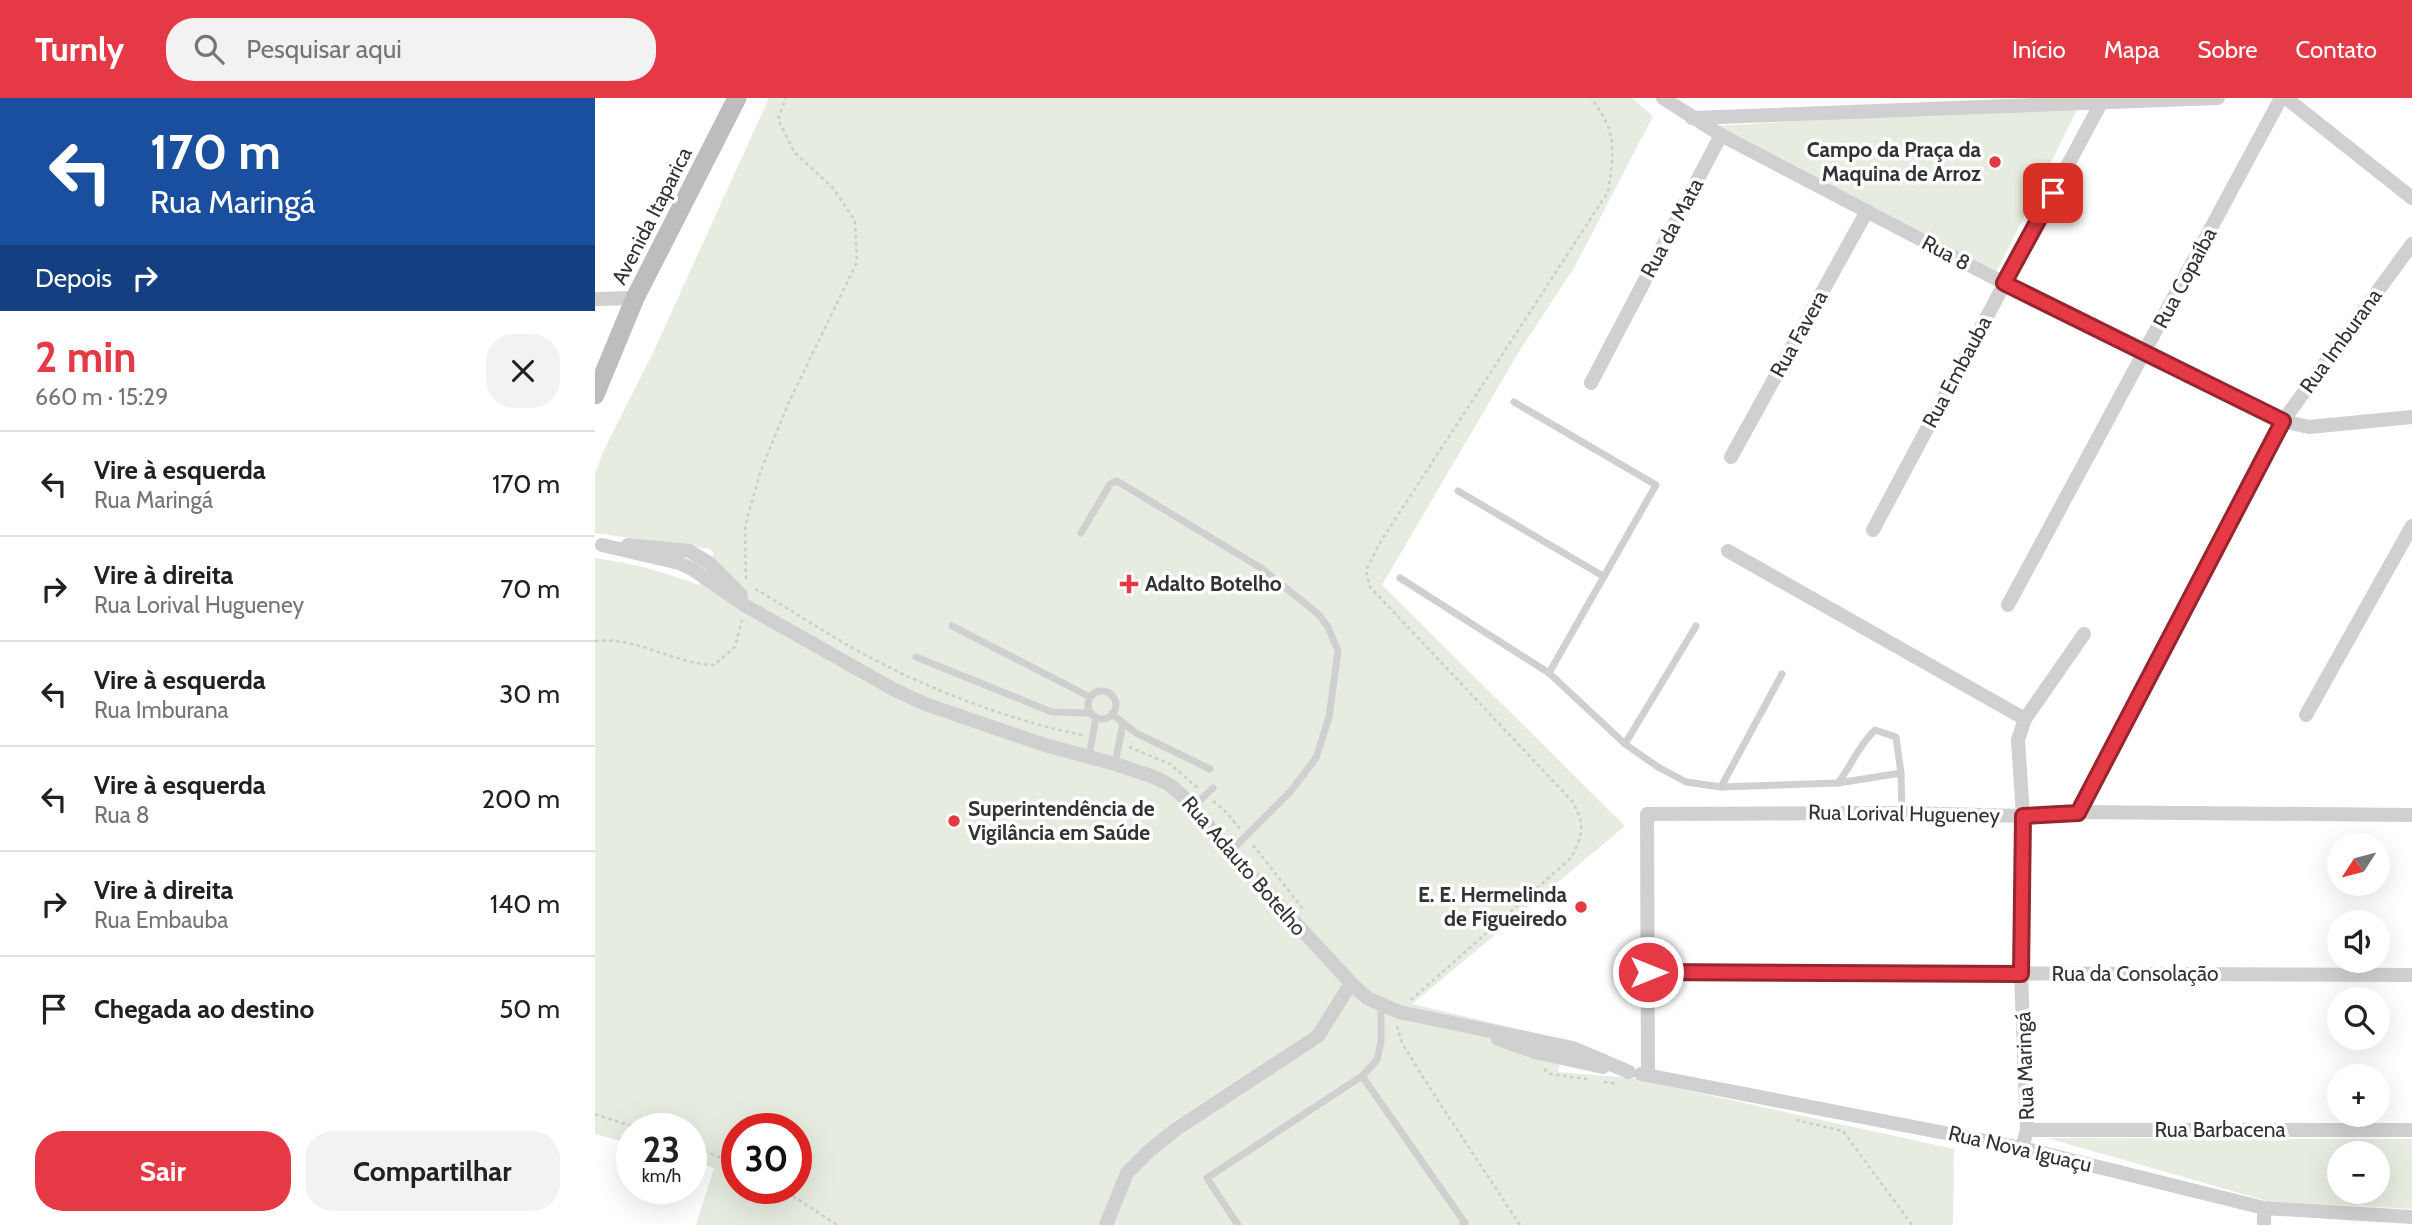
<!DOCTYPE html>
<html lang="pt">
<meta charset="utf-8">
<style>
:root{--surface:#fff;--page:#f2f2f2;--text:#202124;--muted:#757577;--line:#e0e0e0;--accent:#e63946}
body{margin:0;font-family:Cabin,sans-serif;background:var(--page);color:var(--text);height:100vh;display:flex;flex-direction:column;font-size:26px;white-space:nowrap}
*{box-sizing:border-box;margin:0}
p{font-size:23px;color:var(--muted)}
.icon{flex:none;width:38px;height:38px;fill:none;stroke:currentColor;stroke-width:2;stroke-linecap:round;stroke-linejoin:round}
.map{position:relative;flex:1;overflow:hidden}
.details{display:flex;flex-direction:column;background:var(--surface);width:595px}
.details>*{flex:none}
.banner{background:#1a4fa0;color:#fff;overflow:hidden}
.needle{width:46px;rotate:234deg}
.controls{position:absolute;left:1732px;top:735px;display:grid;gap:14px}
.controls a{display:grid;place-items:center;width:63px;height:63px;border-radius:50%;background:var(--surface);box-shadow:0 7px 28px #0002;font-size:35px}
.speed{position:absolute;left:21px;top:1015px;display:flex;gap:14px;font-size:35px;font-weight:700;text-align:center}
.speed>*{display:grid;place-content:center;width:91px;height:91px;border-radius:50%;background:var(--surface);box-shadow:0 7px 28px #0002;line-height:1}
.speed small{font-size:18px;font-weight:400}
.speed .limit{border:10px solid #d22;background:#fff;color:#111}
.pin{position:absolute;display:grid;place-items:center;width:60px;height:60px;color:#fff;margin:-30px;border-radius:14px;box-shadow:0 4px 10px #0006}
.me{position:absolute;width:77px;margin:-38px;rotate:90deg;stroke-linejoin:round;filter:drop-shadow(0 0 5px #0008)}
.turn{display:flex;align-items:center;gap:24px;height:147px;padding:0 35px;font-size:32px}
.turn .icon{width:91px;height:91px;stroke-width:2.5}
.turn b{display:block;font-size:49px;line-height:60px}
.then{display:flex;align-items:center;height:66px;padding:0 35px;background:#0003;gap:14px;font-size:26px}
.round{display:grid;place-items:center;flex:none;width:74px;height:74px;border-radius:28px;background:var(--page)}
.head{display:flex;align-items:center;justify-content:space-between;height:119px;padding:0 35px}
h1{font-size:42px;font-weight:700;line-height:52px;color:var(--accent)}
.button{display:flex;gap:14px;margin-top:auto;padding:14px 35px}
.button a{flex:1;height:80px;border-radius:28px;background:var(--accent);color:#fff;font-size:28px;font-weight:700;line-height:80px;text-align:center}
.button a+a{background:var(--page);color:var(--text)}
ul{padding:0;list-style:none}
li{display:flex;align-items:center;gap:21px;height:105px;padding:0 35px;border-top:2px solid var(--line)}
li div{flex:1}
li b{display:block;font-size:26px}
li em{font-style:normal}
header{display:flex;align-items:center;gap:42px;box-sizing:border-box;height:98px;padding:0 35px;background:var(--accent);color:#fff}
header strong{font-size:33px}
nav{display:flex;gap:38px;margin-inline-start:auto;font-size:24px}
.search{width:490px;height:63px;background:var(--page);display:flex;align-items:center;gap:18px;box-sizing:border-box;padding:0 24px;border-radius:28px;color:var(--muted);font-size:26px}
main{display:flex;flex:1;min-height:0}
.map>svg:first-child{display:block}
.green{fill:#e6ecdf;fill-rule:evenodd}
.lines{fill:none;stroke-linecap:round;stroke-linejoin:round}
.path{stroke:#cdcdcd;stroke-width:2.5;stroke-dasharray:3.5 3.5;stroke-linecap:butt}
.lane{stroke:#d0d0d0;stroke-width:7}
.street{stroke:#d0d0d0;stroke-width:14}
.secondary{stroke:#bdbdbd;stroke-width:19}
.route-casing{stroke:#96252e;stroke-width:18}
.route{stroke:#e63946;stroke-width:12}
.poi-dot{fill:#e63946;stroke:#fff;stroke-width:2.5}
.labels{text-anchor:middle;stroke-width:7;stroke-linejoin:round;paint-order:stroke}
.poi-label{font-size:21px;font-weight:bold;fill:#333;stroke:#fff;text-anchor:end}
.street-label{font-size:21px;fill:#333;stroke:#fff}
</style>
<header>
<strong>Turnly</strong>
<div class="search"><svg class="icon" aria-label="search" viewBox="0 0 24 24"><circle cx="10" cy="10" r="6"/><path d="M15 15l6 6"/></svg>Pesquisar aqui</div>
<nav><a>Início</a><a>Mapa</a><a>Sobre</a><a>Contato</a></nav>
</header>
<main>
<section class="details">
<div class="banner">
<div class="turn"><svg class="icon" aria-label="left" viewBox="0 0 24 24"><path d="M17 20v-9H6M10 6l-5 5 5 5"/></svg><div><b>170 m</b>Rua Maringá</div></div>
<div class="then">Depois<svg class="icon" aria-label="right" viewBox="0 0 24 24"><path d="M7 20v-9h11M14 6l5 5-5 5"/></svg></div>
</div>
<div class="head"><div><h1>2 min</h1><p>660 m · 15:29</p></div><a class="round"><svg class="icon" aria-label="close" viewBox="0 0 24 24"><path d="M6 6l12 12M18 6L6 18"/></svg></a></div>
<ul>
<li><svg class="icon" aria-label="left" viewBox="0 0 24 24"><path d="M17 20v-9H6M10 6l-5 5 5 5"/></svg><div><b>Vire à esquerda</b><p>Rua Maringá</p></div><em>170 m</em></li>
<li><svg class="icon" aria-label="right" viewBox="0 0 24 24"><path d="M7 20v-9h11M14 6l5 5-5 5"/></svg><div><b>Vire à direita</b><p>Rua Lorival Hugueney</p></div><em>70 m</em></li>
<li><svg class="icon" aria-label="left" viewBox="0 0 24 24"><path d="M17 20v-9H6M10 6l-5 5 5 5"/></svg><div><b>Vire à esquerda</b><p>Rua Imburana</p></div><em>30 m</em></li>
<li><svg class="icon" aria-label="left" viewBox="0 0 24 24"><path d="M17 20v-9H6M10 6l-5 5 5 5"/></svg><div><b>Vire à esquerda</b><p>Rua 8</p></div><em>200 m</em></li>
<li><svg class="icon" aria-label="right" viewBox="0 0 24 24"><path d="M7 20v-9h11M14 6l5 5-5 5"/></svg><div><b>Vire à direita</b><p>Rua Embauba</p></div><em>140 m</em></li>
<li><svg class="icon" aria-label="arrive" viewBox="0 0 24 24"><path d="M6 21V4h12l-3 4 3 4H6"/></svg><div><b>Chegada ao destino</b></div><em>50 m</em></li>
</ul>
<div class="button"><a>Sair</a><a>Compartilhar</a></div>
</section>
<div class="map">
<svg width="1817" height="1127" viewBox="0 0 1817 1127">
<rect width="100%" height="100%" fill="#fff"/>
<g class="green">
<path d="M174 0H1037L1058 18 979 170 925 252 787 487 1030 728 817 906 971 942 963 974 1035 980 1359 1051 1358 1127H101L119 1070 96 1063V1031H37V1046L0 1036V460C36 465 70 474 104 487L119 456 115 451 0 435V376L9 352 57 257ZM142 1031H201V1090H142Z"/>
<polygon points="1485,6 1402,173 1122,28"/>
<path d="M1452 1040 1817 1041V1111L1672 1103ZM1745 1055H1783V1094H1745Z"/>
</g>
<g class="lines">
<g class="path">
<polyline points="151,481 150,428 166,372 194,304 262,164 260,123 238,90 199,54 183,21 191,0"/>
<path d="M160 491C200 514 239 541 280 562 345 596 416 622 487 637"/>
<path d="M0 543C41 538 79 566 119 567L140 549 147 522"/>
<polyline points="534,649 575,666 603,690"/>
<polyline points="618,703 633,716 645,731"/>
<polyline points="658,747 708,811"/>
<path d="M816 902 976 760C988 736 991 727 977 703L775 489 771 473 784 446 1013 94C1019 53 1023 35 996 0"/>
<polyline points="802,928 807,945 838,995 925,1127"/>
<polyline points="949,971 955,976 992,981"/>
<polyline points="1009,984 1023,986"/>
<polyline points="0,1016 45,1031"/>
<polyline points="1201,1022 1248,1033 1317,1127"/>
<polyline points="96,1048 142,1066"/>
<polyline points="186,1090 242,1127"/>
</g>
<g class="lane">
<polyline points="919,304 1061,387 954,575"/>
<polyline points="863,393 1008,478"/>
<polyline points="486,435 515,386 522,383 666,470 723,516 733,529 743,553 734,619 721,660 695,694 635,754"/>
<polyline points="805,480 954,575 1030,646 1063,669 1091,684 1126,689 1243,685 1306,675"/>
<polyline points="357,528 495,599"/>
<polyline points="321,559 457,614 496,615"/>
<circle cx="507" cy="607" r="14"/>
<polyline points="517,616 541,635 615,671"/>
<polyline points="1030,646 1101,528"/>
<polyline points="494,659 501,619"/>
<polyline points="520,666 528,625"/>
<path d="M1243 685C1257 667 1263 648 1280 632L1301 639 1306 675 1307 715"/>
<polyline points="1126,689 1187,576"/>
<polyline points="598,709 618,690"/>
<polyline points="767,978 870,1125 867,1127"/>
<polyline points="643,1127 612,1080 767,978 782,962 786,944 786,907"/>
</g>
<g class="street">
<polyline points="1068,0 1126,37 1409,185 1688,323 1714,329 1817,319"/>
<polyline points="1691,0 1817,100"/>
<polyline points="1097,20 1623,0"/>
<polyline points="0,201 40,200"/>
<polyline points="996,285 1126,37"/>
<polyline points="1136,359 1272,113"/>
<polyline points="1278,432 1506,5"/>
<polyline points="7,447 84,465 97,471 151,508 298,591 330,606 450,647 520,666 559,679 575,687 592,702 635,754 756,885 772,900 804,914 978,950 1034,974"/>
<polyline points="33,447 94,453 114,465 146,497"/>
<polyline points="1133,453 1430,621"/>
<polyline points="1413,507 1686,0"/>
<polyline points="1711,617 1817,428"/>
<polyline points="1483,714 1688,323 1817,146"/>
<polyline points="1053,874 1817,877"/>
<polyline points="903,941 940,954 1008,969"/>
<polyline points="1046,976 1427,1050 1669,1110 1817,1119"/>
<polyline points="1053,977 1052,716 1307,715 1428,718 1483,714 1817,717"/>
<polyline points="1432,1032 1817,1032"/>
<polyline points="1427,1050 1432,1032 1426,876 1428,718 1423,642 1430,621 1489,536"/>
<polyline points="1669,1110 1669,1127"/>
<polyline points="511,1127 532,1075 554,1053 580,1032 723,938 756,885"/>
</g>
<polyline class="secondary" points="0,297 40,200 142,0"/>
</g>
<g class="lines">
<g class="route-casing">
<polyline id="route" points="1053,874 1426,876 1428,718 1483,715 1688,323 1409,185 1458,95"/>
</g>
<use href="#route" class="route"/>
</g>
<g class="poi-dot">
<circle cx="1400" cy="64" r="7"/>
<path d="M530.5 475.5h7v7h7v7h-7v7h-7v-7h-7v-7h7z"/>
<circle cx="359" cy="723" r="7"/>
<circle cx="986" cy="809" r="7"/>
</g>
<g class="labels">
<g class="poi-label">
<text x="1386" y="59">Campo da Praça da<tspan x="1386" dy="24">Maquina de Arroz</tspan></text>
<text x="550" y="493" text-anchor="start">Adalto Botelho</text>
<text x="373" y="718" text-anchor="start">Superintendência de<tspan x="373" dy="24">Vigilância em Saúde</tspan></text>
<text x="972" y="804">E. E. Hermelinda<tspan x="972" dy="24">de Figueiredo</tspan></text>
</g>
<g class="street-label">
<text transform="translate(57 118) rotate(-63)" y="7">Avenida Itaparica</text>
<text transform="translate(1077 130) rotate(-62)" y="7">Rua da Mata</text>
<text transform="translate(1351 155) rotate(28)" y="7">Rua 8</text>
<text transform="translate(1590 180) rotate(-62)" y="7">Rua Copaíba</text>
<text transform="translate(1204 236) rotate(-61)" y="7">Rua Favera</text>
<text transform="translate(1746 243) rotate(-54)" y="7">Rua Imburana</text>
<text transform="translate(1362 274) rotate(-62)" y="7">Rua Embauba</text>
<text transform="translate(1309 716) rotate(1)" y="7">Rua Lorival Hugueney</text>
<text transform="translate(649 768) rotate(49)" y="7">Rua Adauto Botelho</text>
<text x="1540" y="883">Rua da Consolação</text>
<text transform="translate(1430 968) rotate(-92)" y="7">Rua Maringá</text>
<text x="1625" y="1039">Rua Barbacena</text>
<text transform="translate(1425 1051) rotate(13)" y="7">Rua Nova Iguaçu</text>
</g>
</g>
</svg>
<div class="controls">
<a><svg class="needle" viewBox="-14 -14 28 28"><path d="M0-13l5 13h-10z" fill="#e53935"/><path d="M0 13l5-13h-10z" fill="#757577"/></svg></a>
<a><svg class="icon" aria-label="sound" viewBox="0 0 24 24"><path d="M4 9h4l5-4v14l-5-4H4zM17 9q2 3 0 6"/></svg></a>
<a><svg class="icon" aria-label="search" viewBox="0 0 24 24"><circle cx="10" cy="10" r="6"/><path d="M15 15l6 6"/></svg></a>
<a>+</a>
<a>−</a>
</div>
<div class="speed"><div>23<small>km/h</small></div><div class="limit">30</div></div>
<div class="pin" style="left:1458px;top:95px;background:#d93025"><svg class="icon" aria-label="arrive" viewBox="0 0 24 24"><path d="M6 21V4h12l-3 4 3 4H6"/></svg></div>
<svg class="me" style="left:1053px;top:874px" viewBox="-20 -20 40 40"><circle r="17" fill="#e63946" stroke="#fff" stroke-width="3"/><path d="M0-11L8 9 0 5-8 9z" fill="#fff"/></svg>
</div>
</main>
